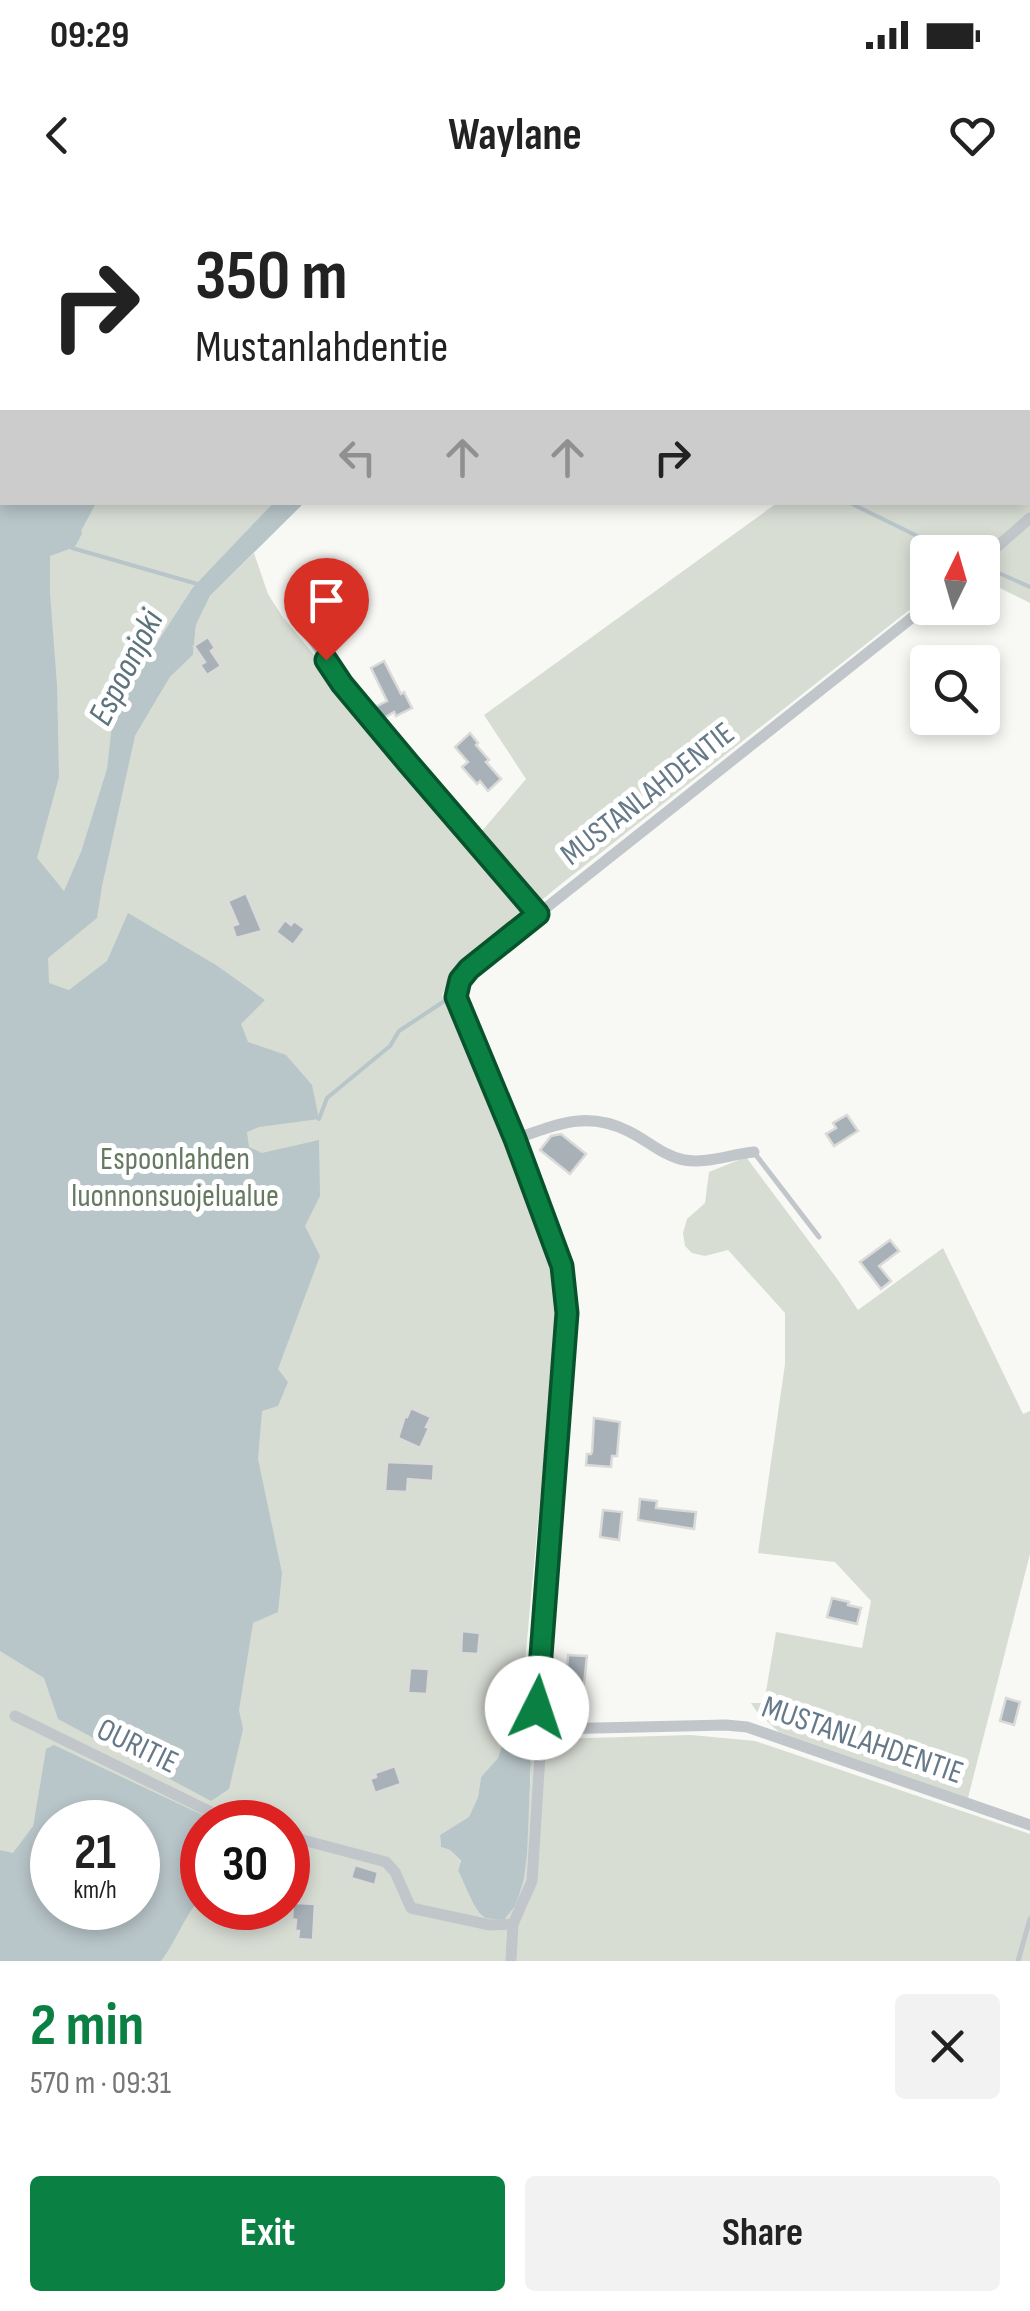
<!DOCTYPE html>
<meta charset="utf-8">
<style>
:root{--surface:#fff;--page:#f2f2f2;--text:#222;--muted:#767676;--accent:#0b8043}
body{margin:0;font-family:"Sofia Sans Condensed",sans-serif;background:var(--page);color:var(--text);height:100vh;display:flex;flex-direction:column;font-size:38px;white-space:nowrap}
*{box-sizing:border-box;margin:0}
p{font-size:32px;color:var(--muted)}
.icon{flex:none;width:55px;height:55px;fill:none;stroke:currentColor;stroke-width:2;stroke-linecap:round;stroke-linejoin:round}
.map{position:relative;height:1761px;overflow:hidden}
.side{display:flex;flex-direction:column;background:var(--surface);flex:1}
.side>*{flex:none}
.top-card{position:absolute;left:0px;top:0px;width:1030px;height:305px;box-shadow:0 5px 15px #0003;background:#fff;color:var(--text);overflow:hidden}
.needle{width:65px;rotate:5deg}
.controls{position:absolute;left:910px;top:335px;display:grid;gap:20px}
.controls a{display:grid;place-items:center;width:90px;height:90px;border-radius:10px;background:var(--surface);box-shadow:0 5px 15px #0003;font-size:50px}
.speed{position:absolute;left:30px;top:1600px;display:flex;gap:20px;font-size:50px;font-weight:700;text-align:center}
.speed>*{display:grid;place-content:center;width:130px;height:130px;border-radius:50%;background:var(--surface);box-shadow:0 5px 15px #0003;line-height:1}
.speed small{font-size:25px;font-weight:400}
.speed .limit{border:15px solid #d22;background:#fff;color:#111}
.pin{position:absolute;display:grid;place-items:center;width:85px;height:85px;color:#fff;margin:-102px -42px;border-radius:50% 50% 50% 0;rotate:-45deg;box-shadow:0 0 10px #0007}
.pin .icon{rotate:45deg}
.me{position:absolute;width:110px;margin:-55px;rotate:4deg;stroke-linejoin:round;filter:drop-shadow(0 0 8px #0008)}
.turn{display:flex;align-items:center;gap:35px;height:210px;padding:0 30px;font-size:45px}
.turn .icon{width:130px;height:130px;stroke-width:2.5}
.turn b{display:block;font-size:70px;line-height:85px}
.lanes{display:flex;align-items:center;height:95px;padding:0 30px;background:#0003;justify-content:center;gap:50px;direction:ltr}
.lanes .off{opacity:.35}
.round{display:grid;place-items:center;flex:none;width:105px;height:105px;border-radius:10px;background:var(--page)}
.overview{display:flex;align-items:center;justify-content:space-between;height:170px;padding:0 30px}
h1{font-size:60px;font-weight:700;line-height:75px;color:var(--accent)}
.cta{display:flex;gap:20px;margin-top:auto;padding:20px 30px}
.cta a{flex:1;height:115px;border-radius:10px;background:var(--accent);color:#fff;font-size:40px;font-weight:700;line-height:115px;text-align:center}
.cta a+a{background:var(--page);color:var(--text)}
.status{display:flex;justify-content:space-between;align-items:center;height:70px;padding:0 50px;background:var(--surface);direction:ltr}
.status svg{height:28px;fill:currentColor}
header{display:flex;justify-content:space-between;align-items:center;height:130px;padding:0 30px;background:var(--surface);font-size:45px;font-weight:700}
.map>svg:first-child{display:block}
.green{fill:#d8ddd4;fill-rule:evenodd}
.water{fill:#b8c5c9;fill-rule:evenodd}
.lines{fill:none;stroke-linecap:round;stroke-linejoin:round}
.stream{stroke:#b8c5c9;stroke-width:4}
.building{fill:#a8b1b8;stroke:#dadad8;stroke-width:2.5}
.service{stroke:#c1c6ca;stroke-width:5}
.minor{stroke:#c1c6ca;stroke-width:11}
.route-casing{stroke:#07532c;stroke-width:25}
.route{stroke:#0b8043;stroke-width:18}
.labels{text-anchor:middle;stroke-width:10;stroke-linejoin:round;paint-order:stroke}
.street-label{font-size:32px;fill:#667988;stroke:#fff}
.park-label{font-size:32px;fill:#667961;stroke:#fff}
.water-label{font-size:35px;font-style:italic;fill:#5d747c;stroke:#fff}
</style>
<div class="status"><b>09:29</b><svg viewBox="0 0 49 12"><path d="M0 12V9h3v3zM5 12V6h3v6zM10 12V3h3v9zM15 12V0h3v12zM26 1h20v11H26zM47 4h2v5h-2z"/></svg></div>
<header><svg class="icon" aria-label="back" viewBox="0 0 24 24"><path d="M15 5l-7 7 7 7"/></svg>Waylane<svg class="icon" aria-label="heart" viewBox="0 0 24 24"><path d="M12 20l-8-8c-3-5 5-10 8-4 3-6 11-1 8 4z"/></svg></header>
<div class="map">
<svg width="1030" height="1761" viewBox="0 0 1030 1761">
<rect width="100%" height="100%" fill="#f8f8f5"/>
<g class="green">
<path d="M0 0H455L454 2H2V302L273 303 193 387 141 467 125 497 135 536 170 477 193 455 196 425 210 396 254 353 268 394 282 416 468 641 482 631 526 579 484 515 777 303 1028 302V122L1030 120V403L988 382H983L982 352H928L927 396 560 685 474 756 450 779 442 795 512 951 557 1067 560 1111 550 1192 521 1505 515 1536 503 1544 499 1558 481 1577 478 1597 469 1618 440 1635 441 1647 450 1650 461 1662 458 1671C467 1686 473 1701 482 1716L504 1720 515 1705 524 1679 531 1572V1561L522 1540 691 1535 755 1541 1030 1634V1761H0V1705L138 1708V1622H52L46 1550 33 1626 13 1654 0 1650ZM202 1622H288V1708H202Z"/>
<polygon points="746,957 838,1080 858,1110 943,1048 1023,1214 1030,1211 1030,1354 968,1598 779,1532 757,1512 751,1503 764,1503 776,1432 862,1448 871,1401 835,1362 758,1353 785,1164 785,1113 728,1050 705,1056 692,1053 685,1046 683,1033 687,1019 705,1003 709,972"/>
</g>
<g class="water">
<polygon points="0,0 2,11 2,302 96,303 72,348 50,356 50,393 57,485 59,577 37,658 64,691 81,652 107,569 112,525 125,497 141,467 193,387 273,303 304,303 210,396 196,425 193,455 170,477 135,536 102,686 97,718 48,758 49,783 69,790 107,761 128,713 216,765 265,800 241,824 248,842 286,855 312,885 319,919 259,927 247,932 249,947 262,953 319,940 320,996 305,1026 320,1056 278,1169 288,1182 278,1206 262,1211 258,1259 282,1373 278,1412 253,1423 239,1510 243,1529 229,1589 211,1601 58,1519 44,1478 0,1451"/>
<path d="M515 1536 522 1540 531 1562 527 1654 524 1679 519 1695 515 1706 504 1720C502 1719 487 1719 486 1718 474 1713 465 1682 458 1671L461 1661 450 1650 441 1647 440 1635 469 1617 478 1597 481 1577 498 1558 503 1544Z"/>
<path d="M54 1545 213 1620V1622H202V1696C184 1716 177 1740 161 1761H0V1650L13 1653 33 1626 46 1549ZM52 1622H138V1708H52Z"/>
</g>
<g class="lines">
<g class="stream">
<polyline points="494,2 498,0"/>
<polyline points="820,2 823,0"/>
<polyline points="848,302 950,352"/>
<polyline points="80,333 72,348 201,385"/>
<polyline points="990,369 1030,387"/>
<polyline points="319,919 327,898 390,846 399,831 446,800"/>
</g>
</g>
<g class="building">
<polygon points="208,437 215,448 211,451 221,466 207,475 200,465 205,462 194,446"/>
<polygon points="384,461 401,494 404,492 412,508 396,516 394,512 384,518 375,507 387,501 371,468"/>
<polygon points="470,533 478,543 476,545 489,560 486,562 501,579 488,591 480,581 477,584 462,567 468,562 455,547"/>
<polygon points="246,693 262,731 236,738 232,726 238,724 228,701"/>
<polygon points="285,720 291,725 294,721 305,729 293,745 276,732"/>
<polygon points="847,915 858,931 834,946 826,934 836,928 833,923"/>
<polygon points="561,934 586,954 570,974 540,950 551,936"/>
<polygon points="890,1040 899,1051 879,1066 891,1081 881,1089 860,1062"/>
<polygon points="411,1208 431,1217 426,1227 429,1228 420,1248 398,1238 405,1216 407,1217"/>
<polygon points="594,1218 620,1222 617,1256 612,1256 611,1267 586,1265 587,1254 591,1254 592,1252"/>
<polygon points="387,1262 434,1264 433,1281 408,1279 407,1292 385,1291"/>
<polygon points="640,1299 657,1301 656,1308 696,1312 694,1329 638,1320"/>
<polygon points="603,1310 622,1312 619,1340 600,1337"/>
<polygon points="832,1398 849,1402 848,1405 861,1408 857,1424 827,1417"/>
<polygon points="462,1431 480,1433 478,1454 461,1453"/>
<polygon points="568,1455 587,1456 584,1484 566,1482"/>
<polygon points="410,1468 429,1469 427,1494 408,1493"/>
<polygon points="1006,1498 1020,1502 1014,1525 1000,1521"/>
<polygon points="395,1566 401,1584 375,1593 370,1579 376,1577 375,1573"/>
<polygon points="355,1665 378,1672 375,1685 351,1678"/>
<polygon points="297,1703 315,1704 313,1740 298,1739 299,1731 295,1731 296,1720 292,1719 293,1705"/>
</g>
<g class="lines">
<g class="service">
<polyline points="756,955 819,1037"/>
<polyline points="1018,1761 1030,1719"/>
</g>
<g class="minor">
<polyline points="982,360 1030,318"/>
<polyline points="928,405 469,769 461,780 456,797 515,939 562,1066 567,1113 537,1508 542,1524 553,1529 726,1525 747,1527 1030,1625"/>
<polyline points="293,410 343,484 538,714"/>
<path d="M515 939C555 925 586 910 628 931 647 940 663 956 684 960 707 964 731 954 754 952"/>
<polyline points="15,1516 217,1615 237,1622"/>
<polyline points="288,1636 386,1662 395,1672 411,1708 490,1725 513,1724"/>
<polyline points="511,1761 513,1724 532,1681 542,1524"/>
</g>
</g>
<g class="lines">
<g class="route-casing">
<polyline id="route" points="326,460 342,484 409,564 538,714 469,769 460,780 456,797 515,939 562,1066 567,1113 537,1508"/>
</g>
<use href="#route" class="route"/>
</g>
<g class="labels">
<g class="street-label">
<text transform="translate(647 593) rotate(-38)" y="11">MUSTANLAHDENTIE</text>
<text transform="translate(863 1539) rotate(19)" y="11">MUSTANLAHDENTIE</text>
<text transform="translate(138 1545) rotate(26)" y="11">OURITIE</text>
</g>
<g class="park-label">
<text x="175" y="969">Espoonlahden<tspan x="175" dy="37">luonnonsuojelualue</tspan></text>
</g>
<g class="water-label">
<text transform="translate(125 467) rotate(-63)" y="12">Espoonjoki</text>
</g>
</g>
</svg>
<div class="controls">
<a><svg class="needle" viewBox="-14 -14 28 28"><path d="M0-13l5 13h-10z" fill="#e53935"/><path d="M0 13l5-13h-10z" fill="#767676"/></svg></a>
<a><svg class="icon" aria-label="search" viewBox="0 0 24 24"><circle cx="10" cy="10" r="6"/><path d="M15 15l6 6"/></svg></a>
</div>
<div class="speed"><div>21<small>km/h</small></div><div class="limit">30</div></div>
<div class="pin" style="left:326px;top:460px;background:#d93025"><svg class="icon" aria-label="arrive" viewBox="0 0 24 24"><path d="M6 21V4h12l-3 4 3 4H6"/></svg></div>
<svg class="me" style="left:537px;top:1508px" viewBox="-20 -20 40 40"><circle r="19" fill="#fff"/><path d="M0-13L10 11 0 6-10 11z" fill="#0b8043"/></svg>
<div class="top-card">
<div class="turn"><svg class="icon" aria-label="right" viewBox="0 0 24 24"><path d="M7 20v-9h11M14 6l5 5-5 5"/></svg><div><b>350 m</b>Mustanlahdentie</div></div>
<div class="lanes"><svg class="icon off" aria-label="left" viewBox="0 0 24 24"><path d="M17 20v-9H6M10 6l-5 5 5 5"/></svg><svg class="icon off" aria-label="ahead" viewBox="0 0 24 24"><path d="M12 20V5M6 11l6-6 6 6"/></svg><svg class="icon off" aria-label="ahead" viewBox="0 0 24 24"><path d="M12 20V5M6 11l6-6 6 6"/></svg><svg class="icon" aria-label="right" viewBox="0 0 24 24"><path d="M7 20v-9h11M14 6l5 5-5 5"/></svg></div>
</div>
</div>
<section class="side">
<div class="overview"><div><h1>2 min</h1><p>570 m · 09:31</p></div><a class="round"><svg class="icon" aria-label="close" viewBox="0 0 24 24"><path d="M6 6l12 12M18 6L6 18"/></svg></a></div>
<div class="cta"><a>Exit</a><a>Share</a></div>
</section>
